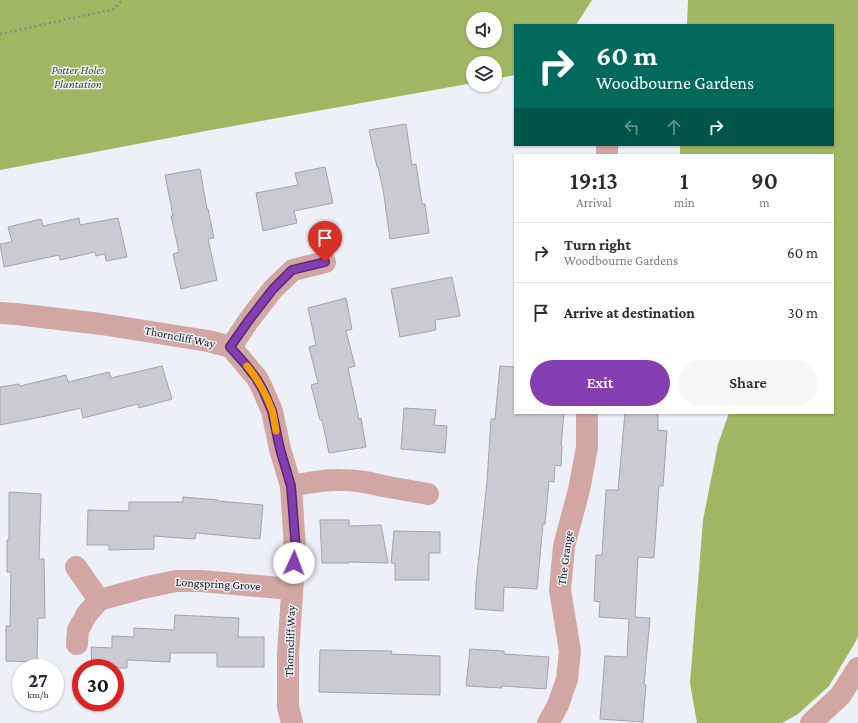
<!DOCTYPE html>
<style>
:root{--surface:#fff;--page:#f7f7f7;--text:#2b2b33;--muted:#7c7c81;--line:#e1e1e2;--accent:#843eb1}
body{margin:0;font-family:"Crimson Pro",serif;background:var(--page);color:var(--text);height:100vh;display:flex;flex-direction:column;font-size:15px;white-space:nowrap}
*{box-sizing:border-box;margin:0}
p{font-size:13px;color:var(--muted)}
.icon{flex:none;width:22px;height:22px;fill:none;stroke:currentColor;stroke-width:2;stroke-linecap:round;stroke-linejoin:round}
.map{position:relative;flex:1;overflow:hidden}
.side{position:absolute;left:514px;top:154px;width:320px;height:260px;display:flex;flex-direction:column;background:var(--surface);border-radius:0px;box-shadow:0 1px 3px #0004}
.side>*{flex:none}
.guide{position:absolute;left:514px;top:24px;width:320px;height:122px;border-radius:0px;box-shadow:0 1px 3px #0004;background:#00695c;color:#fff;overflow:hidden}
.controls{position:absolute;left:466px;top:12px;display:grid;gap:8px}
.controls a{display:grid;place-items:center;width:36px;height:36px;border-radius:50%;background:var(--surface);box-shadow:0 1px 3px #0004;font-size:20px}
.speed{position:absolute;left:12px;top:659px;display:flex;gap:8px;font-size:20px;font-weight:700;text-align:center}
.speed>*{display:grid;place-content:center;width:52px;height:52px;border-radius:50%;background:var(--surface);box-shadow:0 1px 3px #0004;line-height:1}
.speed small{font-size:10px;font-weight:400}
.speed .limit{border:6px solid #d22;background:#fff;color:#111}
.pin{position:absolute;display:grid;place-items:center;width:34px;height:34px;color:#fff;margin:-41px -17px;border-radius:50% 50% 50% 0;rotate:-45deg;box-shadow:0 0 4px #0007}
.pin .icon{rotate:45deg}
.me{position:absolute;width:44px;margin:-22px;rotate:2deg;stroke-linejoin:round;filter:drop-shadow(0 0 3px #0008)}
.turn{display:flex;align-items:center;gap:14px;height:84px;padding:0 16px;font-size:18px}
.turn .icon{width:52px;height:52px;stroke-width:2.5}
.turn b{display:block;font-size:28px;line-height:34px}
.lanes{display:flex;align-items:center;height:38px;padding:0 16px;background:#0003;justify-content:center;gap:20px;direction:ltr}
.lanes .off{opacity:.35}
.eta{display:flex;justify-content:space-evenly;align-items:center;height:68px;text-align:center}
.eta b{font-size:24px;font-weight:600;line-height:28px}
.button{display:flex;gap:8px;margin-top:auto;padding:8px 16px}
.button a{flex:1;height:46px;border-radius:24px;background:var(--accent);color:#fff;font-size:16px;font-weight:600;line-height:46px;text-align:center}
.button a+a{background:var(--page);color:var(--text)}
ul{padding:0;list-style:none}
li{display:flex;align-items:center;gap:12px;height:60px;padding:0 16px;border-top:1px solid var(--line)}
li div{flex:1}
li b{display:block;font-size:15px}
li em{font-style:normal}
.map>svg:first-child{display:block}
.forest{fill:#a1b662;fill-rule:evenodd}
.building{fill:#cbcad1;stroke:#a5a3aa}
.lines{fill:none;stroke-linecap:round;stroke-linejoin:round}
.path{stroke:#898b90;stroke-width:2.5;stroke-dasharray:2 3;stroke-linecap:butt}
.minor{stroke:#d2a7a3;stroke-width:22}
.route-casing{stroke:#562873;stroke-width:10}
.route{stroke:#843eb1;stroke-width:7}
.slow{stroke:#f59e0b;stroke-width:7}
.labels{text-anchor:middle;stroke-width:3;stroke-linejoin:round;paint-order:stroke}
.park-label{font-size:12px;font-style:italic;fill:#424f11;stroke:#edf0f7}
.street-label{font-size:12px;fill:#151619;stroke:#edf0f7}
</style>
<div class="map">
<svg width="858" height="723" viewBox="0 0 858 723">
<rect width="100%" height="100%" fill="#edf0f7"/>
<g class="forest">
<path d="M0 0H592L576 25H515V75L495 79V63H473V83L211 130 0 170ZM473 19H495V41H473Z"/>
<polygon points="688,0 858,0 858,636 856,641 829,686 798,714 782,723 697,723 690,683 703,520 718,444 729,413 833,413 833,155 680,155 680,145 833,145 833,25 687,25"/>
</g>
<g class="building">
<polygon points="406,124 412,165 416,164 422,204 425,204 429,233 390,239 383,189 378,167 377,167 369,130"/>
<polygon points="325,167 333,203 294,211 297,223 263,231 256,193 298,185 295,173"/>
<polygon points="200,169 207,209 208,209 214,238 208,239 217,280 181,289 173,254 179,252 171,216 173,216 165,175"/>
<polygon points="79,218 80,225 118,218 127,257 106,261 105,254 96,256 95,252 60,260 59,255 4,267 0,244 12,242 8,227 41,219 43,226"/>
<polygon points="452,277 460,316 435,320 436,330 400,337 391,289"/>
<polygon points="346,298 352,329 346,331 355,366 348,368 359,419 361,418 366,447 329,453 322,420 320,420 311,385 318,383 309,347 316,345 308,308"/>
<polygon points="162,366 172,399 139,408 138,404 83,418 81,408 46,416 0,425 0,387 19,384 20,386 66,375 68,382 109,372 111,378"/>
<polygon points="500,366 515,367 515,413 564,413 561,446 562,446 561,466 555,465 554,482 549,481 545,524 543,524 537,589 504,587 503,611 475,609 476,584 487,482 491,419 495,419"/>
<polygon points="404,408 436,410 434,425 447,426 445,453 401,449"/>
<polygon points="625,413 658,413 658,430 667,431 663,486 659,486 654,558 638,557 635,617 650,618 644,685 646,685 643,722 600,719 605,656 627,657 629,619 599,617 600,602 594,601 596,555 602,555 606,490 618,490"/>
<polygon points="9,492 41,494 39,559 44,559 45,618 38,618 37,662 6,661 6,626 10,626 11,572 7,572 7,540 9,540"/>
<polygon points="183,497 218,500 218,501 263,505 260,539 196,533 195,539 154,536 154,549 109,550 109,545 87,545 88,510 129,511 129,502 183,502"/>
<polygon points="320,520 349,520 349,526 381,525 388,563 349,562 349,563 322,563"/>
<polygon points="394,531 440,532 440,553 429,553 429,580 395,580 395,563 391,563"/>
<polygon points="175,615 239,618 238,637 264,637 264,667 217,667 217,653 170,653 170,662 127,660 127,668 92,668 91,647 112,648 112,636 134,637 134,628 174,630"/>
<polygon points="470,649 504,651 504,654 549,657 546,689 502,686 502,688 466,686"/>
<polygon points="320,650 392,651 391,654 440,656 440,695 319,692"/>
</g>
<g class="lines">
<polyline class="path" points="0,34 114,9 122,0"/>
<g class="minor">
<polyline points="607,155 607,145"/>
<polyline points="0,313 16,314 101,324 208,341 231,347 246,365 257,378 263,390 272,411 280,449 291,486 295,550 288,654 288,707 292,723"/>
<polyline points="231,347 249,320 273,289 293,270 325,262"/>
<path d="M291 486C308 483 324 479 340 480 356 480 368 482 383 486 398 489 413 491 428 494"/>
<polyline points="76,567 99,600 87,614 78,630 77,644"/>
<polyline points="99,600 143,588 176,581 201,581 292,589"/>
<polyline points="548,723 558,705 567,679 570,651 560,590 564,546 579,490 587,447 587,413"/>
<polyline points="811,723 840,696 858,668"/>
</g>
</g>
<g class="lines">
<g class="route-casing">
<polyline id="route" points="294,563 296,550 291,486 280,449 272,411 263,390 256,378 246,365 230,347 249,320 273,289 292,270 325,262"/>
</g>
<use href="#route" class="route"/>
<path class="slow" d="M247 366C258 379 266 394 272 410 274 417 275 424 276 431"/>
</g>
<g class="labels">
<g class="park-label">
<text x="78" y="74">Potter Holes<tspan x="78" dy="14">Plantation</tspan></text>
</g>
<g class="street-label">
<text transform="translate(180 337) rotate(11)" y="4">Thorncliff Way</text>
<text transform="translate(565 558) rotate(-82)" y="4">The Grange</text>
<text transform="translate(218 584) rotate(3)" y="4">Longspring Grove</text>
<text transform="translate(290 641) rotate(-88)" y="4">Thorncliff Way</text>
</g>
</g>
</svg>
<div class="controls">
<a><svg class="icon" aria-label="sound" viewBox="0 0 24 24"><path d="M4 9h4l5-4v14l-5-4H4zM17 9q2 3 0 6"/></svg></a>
<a><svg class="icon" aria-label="layers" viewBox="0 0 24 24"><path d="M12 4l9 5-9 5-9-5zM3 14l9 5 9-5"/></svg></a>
</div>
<div class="speed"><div>27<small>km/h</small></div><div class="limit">30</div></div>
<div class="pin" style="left:325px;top:262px;background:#d93025"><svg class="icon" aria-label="arrive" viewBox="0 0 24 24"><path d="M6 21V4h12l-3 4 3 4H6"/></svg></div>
<svg class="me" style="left:294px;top:563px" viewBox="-20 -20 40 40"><circle r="19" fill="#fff"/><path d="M0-13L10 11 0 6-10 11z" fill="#843eb1"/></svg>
<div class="guide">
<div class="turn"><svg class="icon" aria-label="right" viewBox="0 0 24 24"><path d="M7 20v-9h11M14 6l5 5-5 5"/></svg><div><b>60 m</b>Woodbourne Gardens</div></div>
<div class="lanes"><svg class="icon off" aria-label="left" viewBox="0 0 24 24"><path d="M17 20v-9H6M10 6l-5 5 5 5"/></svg><svg class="icon off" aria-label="ahead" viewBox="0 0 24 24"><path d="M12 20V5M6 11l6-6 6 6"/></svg><svg class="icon" aria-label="right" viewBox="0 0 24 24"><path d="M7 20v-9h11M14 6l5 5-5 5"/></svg></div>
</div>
<section class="side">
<div class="eta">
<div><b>19:13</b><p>Arrival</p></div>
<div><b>1</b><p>min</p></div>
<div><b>90</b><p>m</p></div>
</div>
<ul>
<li><svg class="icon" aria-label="right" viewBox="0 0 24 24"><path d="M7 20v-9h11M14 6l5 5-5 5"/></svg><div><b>Turn right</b><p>Woodbourne Gardens</p></div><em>60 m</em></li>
<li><svg class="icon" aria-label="arrive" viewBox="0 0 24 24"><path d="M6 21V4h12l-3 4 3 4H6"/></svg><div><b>Arrive at destination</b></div><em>30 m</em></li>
</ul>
<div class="button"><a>Exit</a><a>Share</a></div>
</section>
</div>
